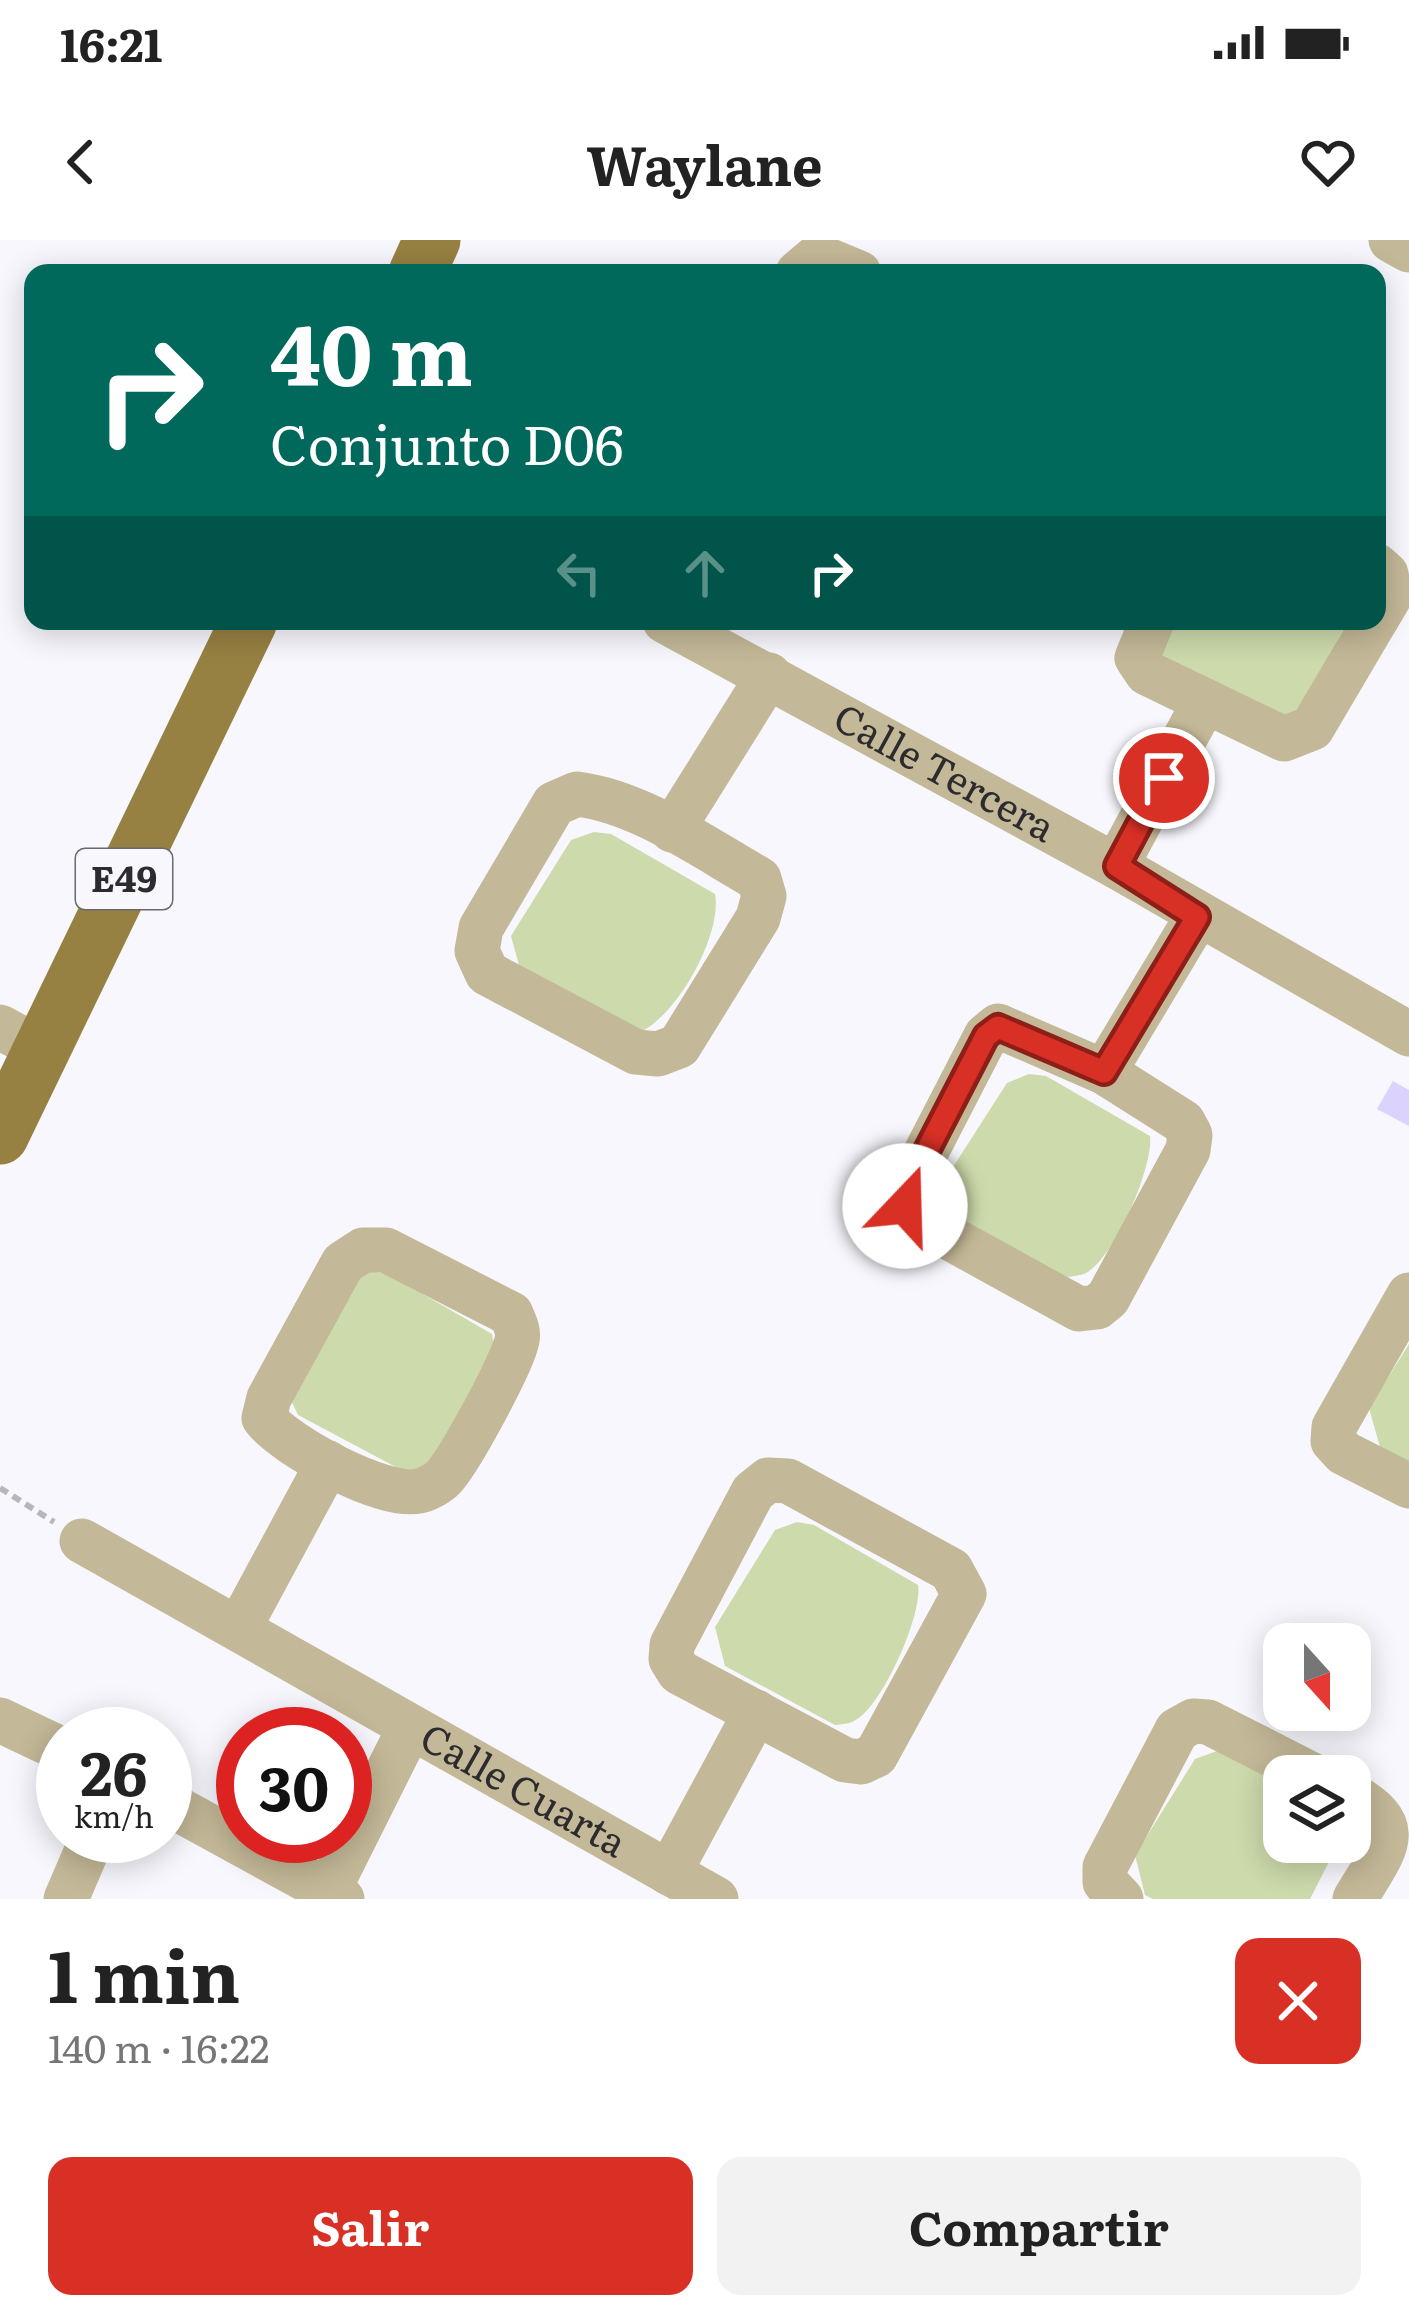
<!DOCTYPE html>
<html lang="es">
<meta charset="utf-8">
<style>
:root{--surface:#fff;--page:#f2f2f2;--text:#222;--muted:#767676;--accent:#d93025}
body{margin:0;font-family:Literata,serif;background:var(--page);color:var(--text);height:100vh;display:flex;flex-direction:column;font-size:45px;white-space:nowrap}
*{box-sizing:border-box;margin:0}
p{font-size:39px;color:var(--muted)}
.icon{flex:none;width:66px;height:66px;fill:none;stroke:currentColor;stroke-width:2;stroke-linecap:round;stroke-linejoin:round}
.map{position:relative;height:1659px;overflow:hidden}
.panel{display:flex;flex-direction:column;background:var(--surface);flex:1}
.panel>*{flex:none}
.top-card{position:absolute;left:24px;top:24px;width:1362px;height:366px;border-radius:24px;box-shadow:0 6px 30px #0003;background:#00695c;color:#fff;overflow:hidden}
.needle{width:78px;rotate:159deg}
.controls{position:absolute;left:1263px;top:1383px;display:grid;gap:24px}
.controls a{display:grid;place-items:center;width:108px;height:108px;border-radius:24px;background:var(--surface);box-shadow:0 6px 30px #0003;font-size:60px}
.speed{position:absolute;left:36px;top:1467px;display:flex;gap:24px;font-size:60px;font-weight:700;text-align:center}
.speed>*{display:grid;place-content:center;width:156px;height:156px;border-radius:50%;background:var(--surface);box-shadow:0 6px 30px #0003;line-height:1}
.speed small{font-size:30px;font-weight:400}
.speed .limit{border:18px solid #d22;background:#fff;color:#111}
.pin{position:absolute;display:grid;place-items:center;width:102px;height:102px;color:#fff;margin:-51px;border:6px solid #fff;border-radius:50%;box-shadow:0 3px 12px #0007}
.me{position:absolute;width:132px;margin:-66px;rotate:21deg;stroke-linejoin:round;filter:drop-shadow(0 0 9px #0008)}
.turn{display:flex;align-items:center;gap:42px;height:252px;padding:0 48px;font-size:54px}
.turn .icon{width:156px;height:156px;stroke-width:2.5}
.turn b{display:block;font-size:84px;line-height:102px}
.lanes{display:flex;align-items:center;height:114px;padding:0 48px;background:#0003;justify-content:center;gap:60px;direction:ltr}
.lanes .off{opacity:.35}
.round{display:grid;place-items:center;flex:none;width:126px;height:126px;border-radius:24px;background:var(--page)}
.overview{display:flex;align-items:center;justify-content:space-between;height:204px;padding:0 48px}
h1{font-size:72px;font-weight:700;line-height:90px}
.primary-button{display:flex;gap:24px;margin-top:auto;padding:24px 48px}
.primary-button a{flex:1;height:138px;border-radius:24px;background:var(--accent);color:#fff;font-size:48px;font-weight:700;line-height:138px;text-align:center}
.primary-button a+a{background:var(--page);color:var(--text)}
.status{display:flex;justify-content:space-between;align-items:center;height:84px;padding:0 60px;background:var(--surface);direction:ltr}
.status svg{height:33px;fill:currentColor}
header{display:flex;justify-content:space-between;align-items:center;height:156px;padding:0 48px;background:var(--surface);font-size:54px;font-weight:700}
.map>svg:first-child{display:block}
.green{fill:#cddaab}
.building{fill:#dbd2fe}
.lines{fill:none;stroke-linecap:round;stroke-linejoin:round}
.path{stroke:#b6b6bb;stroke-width:6;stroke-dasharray:9 6;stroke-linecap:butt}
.minor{stroke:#c3b897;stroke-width:45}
.major{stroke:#978142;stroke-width:57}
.route-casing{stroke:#8d1f18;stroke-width:30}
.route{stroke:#d93025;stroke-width:21}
.labels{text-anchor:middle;stroke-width:9;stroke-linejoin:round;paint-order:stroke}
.shield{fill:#f7f7fd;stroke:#69696c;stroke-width:3}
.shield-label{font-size:36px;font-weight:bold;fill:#2c2c2e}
.street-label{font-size:39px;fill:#2c2c2e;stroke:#f7f7fd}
</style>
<div class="status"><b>16:21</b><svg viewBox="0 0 49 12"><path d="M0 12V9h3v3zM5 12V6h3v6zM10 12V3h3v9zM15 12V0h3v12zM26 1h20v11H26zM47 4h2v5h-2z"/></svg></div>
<header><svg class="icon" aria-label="back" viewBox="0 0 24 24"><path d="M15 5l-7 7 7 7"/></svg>Waylane<svg class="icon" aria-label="heart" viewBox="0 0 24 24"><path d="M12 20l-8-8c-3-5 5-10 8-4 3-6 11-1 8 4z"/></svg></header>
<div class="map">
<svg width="1409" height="1659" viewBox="0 0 1409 1659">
<rect width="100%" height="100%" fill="#f7f7fd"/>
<g class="green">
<polygon points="1150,381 1348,381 1303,464 1289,478 1159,423"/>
<path d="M594 592 611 594 715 654C723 695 673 785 632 795L522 736 511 696 571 600Z"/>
<path d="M1029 834 1046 836 1150 896C1154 926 1114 1019 1086 1033 1080 1036 1073 1036 1067 1037L957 978 946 938 1007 843Z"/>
<polygon points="370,1031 388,1034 492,1094 494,1108 443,1216 409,1234 298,1175 291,1160 348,1040"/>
<polygon points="1409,1104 1409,1222 1380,1207 1369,1168"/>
<path d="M797 1282 814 1285 918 1345C923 1374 882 1468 854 1481 849 1484 842 1484 835 1485L725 1426 715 1387 775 1290Z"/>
<polygon points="1217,1511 1284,1540 1284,1602 1339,1602 1310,1659 1153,1659 1145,1655 1135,1615 1195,1519"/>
</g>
<polygon class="building" points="1393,841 1409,850 1409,886 1377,869"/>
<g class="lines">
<polyline class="path" points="0,1248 54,1282"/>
<g class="minor">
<polyline points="1391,0 1409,10"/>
<polyline points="798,33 818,16 859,33"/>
<polyline points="1377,326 1386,334 1390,356 1377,378"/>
<path id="s1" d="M665 381 1116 626 1409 794"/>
<polyline points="1152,381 1137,418 1147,433 1284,499 1312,488 1375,381"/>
<path d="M577 554C641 562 704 608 759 639L764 656 758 678 679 806 658 814 636 812 487 733 477 711 481 688 554 564Z"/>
<polyline points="672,590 769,435"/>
<polyline points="1116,626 1205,461"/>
<polygon points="998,786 1104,832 1183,882 1190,895 1188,910 1108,1058 1097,1067 1079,1069 919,981 905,966 907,949 986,796"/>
<polyline points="0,787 42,810"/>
<polyline points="1104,832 1197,677"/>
<path d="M363 1010H386L511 1074C515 1084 519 1091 517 1100 513 1122 459 1222 443 1238 439 1243 425 1250 419 1251 384 1259 285 1206 264 1178L269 1158 343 1023Z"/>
<polyline points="1409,1055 1334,1187 1333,1201 1344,1213 1409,1246"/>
<polygon points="768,1240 788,1241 951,1330 964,1354 876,1515 861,1522 845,1520 679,1432 671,1419 672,1405 753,1252"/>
<path id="s2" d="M82 1301 716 1659"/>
<polyline points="239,1388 328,1223"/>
<polyline points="0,1480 63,1510"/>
<path d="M1350 1554C1409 1587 1385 1608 1355 1659"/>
<polyline points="165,1562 342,1659"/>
<polyline points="669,1633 756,1472"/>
<polyline points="328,1651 409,1489"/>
<polyline points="66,1659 93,1596"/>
<polyline points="1121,1659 1105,1642 1105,1627 1177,1490 1193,1481 1208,1482 1314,1536"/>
</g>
<g class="major">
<polyline points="417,33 432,0"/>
<polyline points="0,896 249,381"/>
</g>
</g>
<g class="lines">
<g class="route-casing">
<polyline id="route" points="905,966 907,949 986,796 998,787 1104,832 1197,677 1117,626 1164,538"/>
</g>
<use href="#route" class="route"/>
</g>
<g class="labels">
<rect class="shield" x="76" y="609" width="96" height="60" rx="9"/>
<g class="shield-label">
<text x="124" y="652">E49</text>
</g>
<g class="street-label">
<text dy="14" stroke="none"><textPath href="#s1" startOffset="318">Calle Tercera</textPath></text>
<text dy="14" stroke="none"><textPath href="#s2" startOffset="507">Calle Cuarta</textPath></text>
</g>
</g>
</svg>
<div class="controls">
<a><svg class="needle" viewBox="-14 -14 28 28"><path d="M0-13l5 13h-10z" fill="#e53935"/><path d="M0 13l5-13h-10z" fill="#767676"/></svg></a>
<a><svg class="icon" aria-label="layers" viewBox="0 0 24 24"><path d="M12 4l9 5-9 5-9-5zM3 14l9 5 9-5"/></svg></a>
</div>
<div class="speed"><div>26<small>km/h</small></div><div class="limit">30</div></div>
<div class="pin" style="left:1164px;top:538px;background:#d93025"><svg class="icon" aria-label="arrive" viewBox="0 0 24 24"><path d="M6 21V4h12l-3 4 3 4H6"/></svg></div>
<svg class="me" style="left:905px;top:966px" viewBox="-20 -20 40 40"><circle r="19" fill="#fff"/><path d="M0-13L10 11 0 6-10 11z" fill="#d93025"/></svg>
<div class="top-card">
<div class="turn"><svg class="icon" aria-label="right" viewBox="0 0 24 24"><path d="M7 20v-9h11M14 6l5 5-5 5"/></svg><div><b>40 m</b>Conjunto D06</div></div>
<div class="lanes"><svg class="icon off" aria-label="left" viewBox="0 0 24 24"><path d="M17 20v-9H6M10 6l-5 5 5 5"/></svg><svg class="icon off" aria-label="ahead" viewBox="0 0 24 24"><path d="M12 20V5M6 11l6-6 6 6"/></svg><svg class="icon" aria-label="right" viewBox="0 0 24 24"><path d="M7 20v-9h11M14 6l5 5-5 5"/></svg></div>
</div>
</div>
<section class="panel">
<div class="overview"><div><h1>1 min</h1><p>140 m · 16:22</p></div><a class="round" style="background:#d93025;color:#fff"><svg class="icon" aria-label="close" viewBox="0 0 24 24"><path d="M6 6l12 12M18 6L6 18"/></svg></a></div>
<div class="primary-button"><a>Salir</a><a>Compartir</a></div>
</section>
